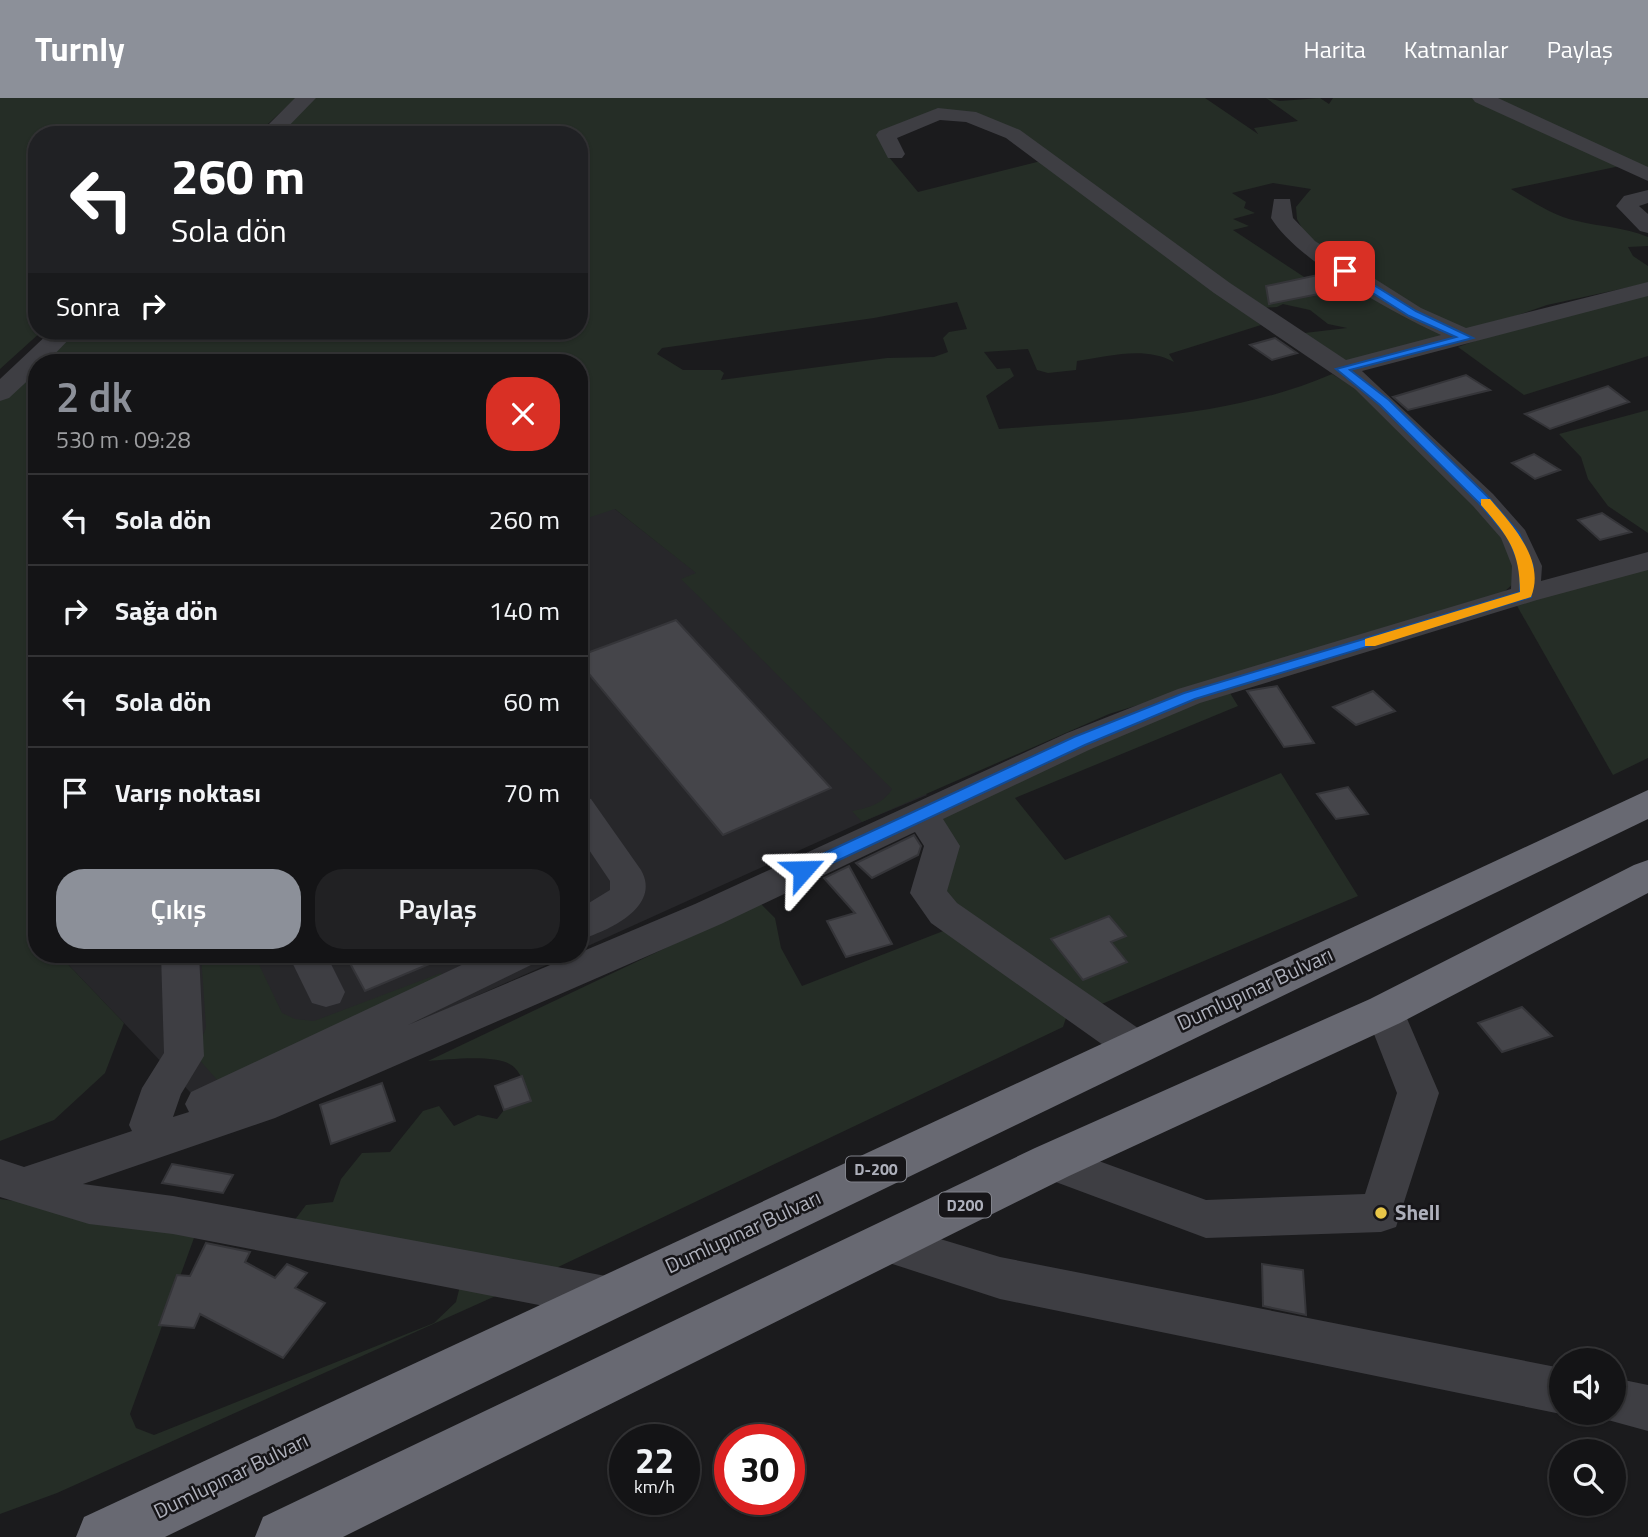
<!DOCTYPE html>
<html lang="tr">
<meta charset="utf-8">
<style>
:root{--surface:#141416;--page:#212123;--text:#f1f3f6;--muted:#9d9ea1;--line:#333335;--accent:#8c9099}
body{margin:0;font-family:"Titillium Web",sans-serif;background:var(--page);color:var(--text);height:100vh;display:flex;flex-direction:column;font-size:26px;white-space:nowrap}
*{box-sizing:border-box;margin:0}
p{font-size:23px;color:var(--muted)}
.icon{flex:none;width:38px;height:38px;fill:none;stroke:currentColor;stroke-width:2;stroke-linecap:round;stroke-linejoin:round}
.map{position:relative;flex:1;overflow:hidden}
.side{position:absolute;left:28px;top:256px;width:560px;height:609px;display:flex;flex-direction:column;background:var(--surface);border-radius:28px;box-shadow:0 2px 5px #0004,0 0 0 2px var(--line)}
.side>*{flex:none}
.top-card{position:absolute;left:28px;top:28px;width:560px;height:214px;border-radius:28px;box-shadow:0 2px 5px #0004,0 0 0 2px var(--line);background:#202124;color:#fff;overflow:hidden}
.buttons{position:absolute;left:1549px;top:1250px;display:grid;gap:14px}
.buttons a{display:grid;place-items:center;width:77px;height:77px;border-radius:50%;background:var(--surface);box-shadow:0 2px 5px #0004,0 0 0 2px var(--line);font-size:35px}
.speed{position:absolute;left:609px;top:1326px;display:flex;gap:14px;font-size:35px;font-weight:700;text-align:center}
.speed>*{display:grid;place-content:center;width:91px;height:91px;border-radius:50%;background:var(--surface);box-shadow:0 2px 5px #0004,0 0 0 2px var(--line);line-height:1}
.speed small{font-size:18px;font-weight:400}
.speed .limit{border:10px solid #d22;background:#fff;color:#111}
.pin{position:absolute;display:grid;place-items:center;width:60px;height:60px;color:#fff;margin:-30px;border-radius:14px;box-shadow:0 4px 10px #0006}
.me{position:absolute;width:77px;margin:-38px;rotate:65deg;stroke-linejoin:round;filter:drop-shadow(0 0 5px #0008)}
.turn{display:flex;align-items:center;gap:24px;height:147px;padding:0 28px;font-size:32px}
.turn .icon{width:91px;height:91px;stroke-width:2.5}
.turn b{display:block;font-size:49px;line-height:60px}
.then{display:flex;align-items:center;height:66px;padding:0 28px;background:#0003;gap:14px;font-size:26px}
.round{display:grid;place-items:center;flex:none;width:74px;height:74px;border-radius:28px;background:var(--page)}
.summary{display:flex;align-items:center;justify-content:space-between;height:119px;padding:0 28px}
h1{font-size:42px;font-weight:600;line-height:52px;color:var(--accent)}
.cta{display:flex;gap:14px;margin-top:auto;padding:14px 28px}
.cta a{flex:1;height:80px;border-radius:28px;background:var(--accent);color:#fff;font-size:28px;font-weight:600;line-height:80px;text-align:center}
.cta a+a{background:var(--page);color:var(--text)}
ul{padding:0;list-style:none}
li{display:flex;align-items:center;gap:21px;height:91px;padding:0 28px;border-top:2px solid var(--line)}
li div{flex:1}
li b{display:block;font-size:26px}
li em{font-style:normal}
header{display:flex;align-items:center;gap:42px;box-sizing:border-box;height:98px;padding:0 35px;background:var(--accent);color:#fff}
header strong{font-size:33px}
nav{display:flex;gap:38px;margin-inline-start:auto;font-size:24px}
.map>svg:first-child{display:block}
.built{fill:#27272a}
.green{fill:#252d26;fill-rule:evenodd}
.building{fill:#45454a;stroke:#353539;stroke-width:2}
.lines{fill:none;stroke-linecap:round;stroke-linejoin:round}
.minor{fill:#3e3e43;fill-rule:evenodd}
.highway{fill:#686972;fill-rule:evenodd}
.route{fill:#1a73e8;stroke:#114b97;stroke-width:2}
.slow{fill:#f59e0b}
.poi-dot{fill:#e8c648;stroke:#161518;stroke-width:2.5}
.labels{text-anchor:middle;stroke-width:5;stroke-linejoin:round;paint-order:stroke}
.shield{fill:#161518;stroke:#80828a;stroke-width:2}
.shield-label{font-size:16px;font-weight:bold;fill:#aeb0bb}
.near-street-label{font-size:21px;fill:#aeb0bb;stroke:#161518}
.near-poi-label{font-size:21px;font-weight:bold;fill:#aeb0bb;stroke:#161518;text-anchor:start}
</style>
<header>
<strong>Turnly</strong>
<nav><a>Harita</a><a>Katmanlar</a><a>Paylaş</a></nav>
</header>
<div class="map">
<svg width="1648" height="1439" viewBox="0 0 1648 1439">
<rect width="100%" height="100%" fill="#1b1b1d"/>
<g class="built">
<polygon points="579,408 615,411 697,475 927,697 862,724 579,852"/>
<polygon points="58,856 571,856 211,1016"/>
</g>
<g class="green">
<polygon points="0,0 296,0 256,37 37,37 37,233 42,233 0,271"/>
<path d="M309 0H1205L1258 36 1254 30 1298 23 1266 0 1280 3 1320 0 1329 6 1333 0H1473L1620 68 1511 91C1532 103 1553 118 1577 123 1601 129 1625 129 1648 139V148L1628 149 1633 158 1648 168V185L1547 207 1478 231H1460L1413 214 1305 136 1297 121 1296 109 1311 91 1273 85 1232 95 1246 104 1244 110 1255 115 1233 121 1249 128 1233 132 1330 196 1356 190 1446 238 1345 264 1296 236 1347 230 1328 226 1310 212 1283 206 1277 209 1260 210 1017 35 949 13 887 33 888 58 918 94 1041 63 1261 227 1169 256 1174 264C1144 248 1111 258 1077 263L1076 272 1048 275 1037 272 1028 251 984 254 997 271 1010 270 1014 278 986 298 999 331C1111 322 1228 321 1332 276L1366 296 1509 442 1515 484 1504 494 1109 616 862 724 852 713C868 710 883 706 892 691L681 481 696 475 615 411 579 423V264H39L71 233H579V37H273ZM957 204 967 231 949 234 943 240 948 254 934 259 887 260 721 282 724 275 720 272H683L657 256 662 250 874 220Z"/>
<polygon points="1488,0 1648,0 1648,73"/>
<polygon points="1648,195 1648,258 1524,297 1458,249 1549,217"/>
<polygon points="37,266 37,856 58,856 124,925 105,975 54,1022 0,1043 0,302"/>
<polygon points="1648,312 1648,435 1608,408 1588,381 1581,359 1559,336"/>
<polygon points="1648,469 1648,660 1613,677 1516,506"/>
<polygon points="1230,595 1238,608 1015,700 1065,762 1281,675 1358,798 1090,911 938,797 943,712 1181,609"/>
<path d="M760 805 775 820 781 850 802 888 951 830 1067 917 1063 929 556 1170 294 1123 306 1107 333 1104 341 1081 362 1055 390 1054 423 1013 439 1008 454 1028 478 1017 497 1021 504 1012 531 1003C526 991 523 978 514 969 499 955 448 962 428 963Z"/>
<polygon points="201,856 254,856 282,915 295,921 314,923 441,875 446,883 218,983 196,958 206,929"/>
<polygon points="0,1101 198,1129 130,1316 136,1330 154,1337 434,1225 456,1204 463,1176 500,1196 57,1395 0,1416"/>
</g>
<g class="building">
<polygon points="1327,175 1349,190 1269,206 1266,188"/>
<polygon points="1275,240 1297,255 1272,262 1250,247"/>
<polygon points="1466,277 1490,292 1408,312 1393,299"/>
<polygon points="1608,288 1629,304 1550,331 1525,316"/>
<polygon points="1534,356 1560,372 1535,381 1512,365"/>
<polygon points="1602,415 1631,434 1600,442 1578,422"/>
<polygon points="676,522 831,690 723,737 579,564 579,558"/>
<polygon points="1277,588 1314,645 1284,649 1247,593"/>
<polygon points="1373,593 1395,613 1356,627 1333,609"/>
<polygon points="1348,689 1368,716 1336,721 1317,696"/>
<polygon points="914,737 921,748 918,757 872,780 856,765"/>
<polygon points="849,768 892,846 846,859 827,823 855,815 824,780"/>
<polygon points="1109,818 1126,838 1111,844 1127,864 1083,882 1051,841"/>
<polygon points="345,856 453,856 365,893"/>
<polygon points="1522,909 1552,938 1502,954 1478,925"/>
<polygon points="522,978 531,1003 504,1012 495,988"/>
<polygon points="382,985 395,1023 331,1046 320,1007"/>
<polygon points="172,1066 233,1077 223,1095 162,1085"/>
<polygon points="206,1145 250,1154 245,1164 275,1180 287,1166 307,1175 295,1190 325,1205 283,1260 200,1216 194,1230 159,1227 177,1177 190,1178"/>
<polygon points="1262,1166 1303,1172 1306,1217 1263,1208"/>
</g>
<g class="lines">
<g class="minor">
<polygon points="295,0 316,0 280,37 258,37"/>
<polygon points="1472,0 1498,0 1648,69 1648,83 1475,4"/>
<path d="M938 10 976 14 1020 32 1230 185 1346 262 1441 237C1394 215 1297 163 1271 120L1274 101H1290L1293 120 1315 143 1421 210 1466 230 1648 184V198L1362 273 1493 396 1525 432 1542 468 1541 483 1648 454V472L1537 502 1200 605 1091 651 943 721 960 748 947 793 957 805 1148 937 1154 948 1148 959 1134 964 1120 959 931 825 910 795 924 748 915 734 721 826 275 1020 83 1086 173 1098 606 1178 622 1184 629 1199 622 1214 606 1220 173 1136 89 1126 0 1099V1061L24 1069 132 1033 129 1027 142 990 164 955 161 856H199L204 958 181 996 173 1019 189 1014 185 1006 191 994 485 856H539L533 866 408 927 695 806 1067 635 1178 591 1511 491 1512 468 1501 440 1473 408 1355 291 1214 195 1006 40 966 24 940 22 897 40 905 56 902 60H888L876 37 879 33Z"/>
<polygon points="1648,92 1648,105 1639,108 1648,116 1648,135 1640,133 1616,108 1624,98"/>
<polygon points="51,233 77,233 47,264 37,264 37,274 9,300 0,303 0,281"/>
<path d="M579 698 591 701 641 772C662 809 608 833 579 842V811L610 792V783L579 737Z"/>
<polygon points="288,856 326,856 345,894 340,905 326,909 312,905"/>
<polygon points="1385,897 1399,902 1439,995 1396,1129 1381,1134 1206,1140 1037,1077 1031,1064 1037,1051 1052,1046 1206,1102 1365,1096 1397,995 1365,913 1371,902"/>
<polygon points="887,1125 1000,1159 1561,1270 1561,1314 1565,1314 1561,1316 1000,1201 871,1159 865,1145 871,1131"/>
<polygon points="1614,1280 1648,1287 1648,1333 1597,1319 1595,1314 1614,1314"/>
</g>
<g class="highway">
<polygon points="1648,692 1648,721 165,1439 76,1439 84,1419"/>
<polygon points="1648,762 1648,795 1400,925 1069,1078 343,1439 255,1439 263,1419 1035,1050 1370,901 1634,767"/>
</g>
</g>
<polygon class="route" points="1341,171 1348,171 1416,213 1473,240 1350,272 1389,302 1488,399 1519,435 1533,468 1531,499 1195,601 1085,647 809,776 797,776 797,768 1074,639 1184,595 1520,494 1520,468 1508,439 1479,405 1380,307 1336,271 1456,239 1409,218 1341,175"/>
<path class="slow" d="M1481 401H1490C1512 427 1546 462 1531 499L1375 548H1365V541L1520 494C1520 452 1507 437 1481 407Z"/>
<circle class="poi-dot" cx="1381" cy="1115" r="7"/>
<g class="labels">
<g class="shield">
<rect x="846" y="1058.5" width="60" height="25" rx="5"/>
<rect x="939" y="1094.5" width="52" height="25" rx="5"/>
</g>
<g class="shield-label">
<text x="876" y="1077">D-200</text>
<text x="965" y="1113">D200</text>
</g>
<g class="near-street-label">
<text transform="translate(1255 891) rotate(-25)" y="7">Dumlupınar Bulvarı</text>
<text transform="translate(743 1134) rotate(-25)" y="7">Dumlupınar Bulvarı</text>
<text transform="translate(231 1378) rotate(-26)" y="7">Dumlupınar Bulvarı</text>
</g>
<g class="near-poi-label">
<text x="1395" y="1122">Shell</text>
</g>
</g>
</svg>
<div class="buttons">
<a><svg class="icon" aria-label="sound" viewBox="0 0 24 24"><path d="M4 9h4l5-4v14l-5-4H4zM17 9q2 3 0 6"/></svg></a>
<a><svg class="icon" aria-label="search" viewBox="0 0 24 24"><circle cx="10" cy="10" r="6"/><path d="M15 15l6 6"/></svg></a>
</div>
<div class="speed"><div>22<small>km/h</small></div><div class="limit">30</div></div>
<div class="pin" style="left:1345px;top:173px;background:#d93025"><svg class="icon" aria-label="arrive" viewBox="0 0 24 24"><path d="M6 21V4h12l-3 4 3 4H6"/></svg></div>
<svg class="me" style="left:803px;top:772px" viewBox="-20 -20 40 40"><path d="M0-17L14 15 0 8-14 15z" fill="#1a73e8" stroke="#fff" stroke-width="4"/></svg>
<div class="top-card">
<div class="turn"><svg class="icon" aria-label="left" viewBox="0 0 24 24"><path d="M17 20v-9H6M10 6l-5 5 5 5"/></svg><div><b>260 m</b>Sola dön</div></div>
<div class="then">Sonra<svg class="icon" aria-label="right" viewBox="0 0 24 24"><path d="M7 20v-9h11M14 6l5 5-5 5"/></svg></div>
</div>
<section class="side">
<div class="summary"><div><h1>2 dk</h1><p>530 m · 09:28</p></div><a class="round" style="background:#d93025;color:#fff"><svg class="icon" aria-label="close" viewBox="0 0 24 24"><path d="M6 6l12 12M18 6L6 18"/></svg></a></div>
<ul>
<li><svg class="icon" aria-label="left" viewBox="0 0 24 24"><path d="M17 20v-9H6M10 6l-5 5 5 5"/></svg><div><b>Sola dön</b></div><em>260 m</em></li>
<li><svg class="icon" aria-label="right" viewBox="0 0 24 24"><path d="M7 20v-9h11M14 6l5 5-5 5"/></svg><div><b>Sağa dön</b></div><em>140 m</em></li>
<li><svg class="icon" aria-label="left" viewBox="0 0 24 24"><path d="M17 20v-9H6M10 6l-5 5 5 5"/></svg><div><b>Sola dön</b></div><em>60 m</em></li>
<li><svg class="icon" aria-label="arrive" viewBox="0 0 24 24"><path d="M6 21V4h12l-3 4 3 4H6"/></svg><div><b>Varış noktası</b></div><em>70 m</em></li>
</ul>
<div class="cta"><a>Çıkış</a><a>Paylaş</a></div>
</section>
</div>
